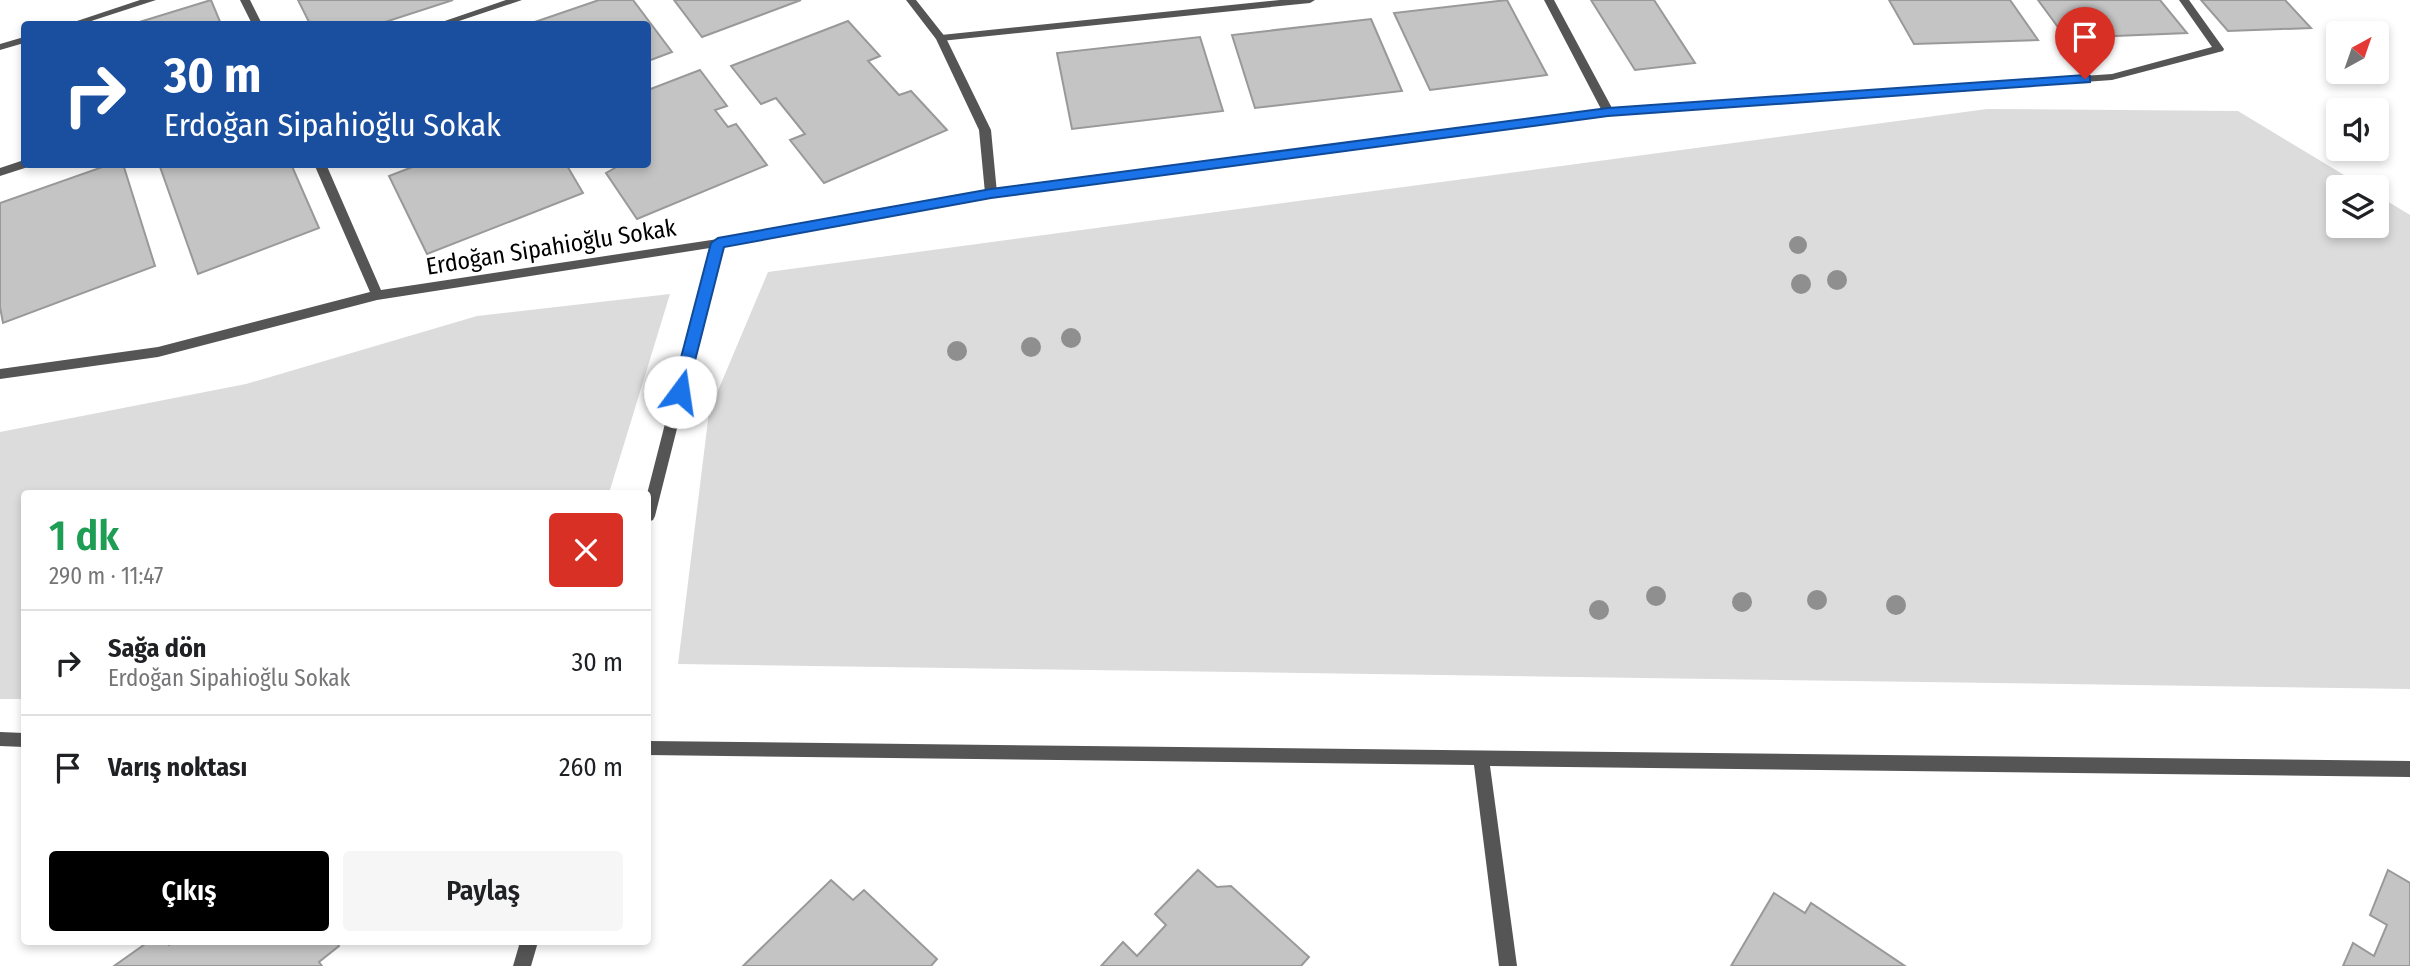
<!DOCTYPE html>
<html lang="tr">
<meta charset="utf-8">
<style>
:root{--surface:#fff;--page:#f6f6f6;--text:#202124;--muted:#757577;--line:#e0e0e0;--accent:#000}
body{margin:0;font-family:"Fira Sans Condensed",sans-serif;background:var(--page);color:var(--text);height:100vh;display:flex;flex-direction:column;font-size:26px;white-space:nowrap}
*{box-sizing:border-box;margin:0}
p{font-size:23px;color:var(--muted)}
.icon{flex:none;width:38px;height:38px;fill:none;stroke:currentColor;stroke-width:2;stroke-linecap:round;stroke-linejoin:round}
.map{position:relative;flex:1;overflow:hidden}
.panel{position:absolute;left:21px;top:490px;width:630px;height:455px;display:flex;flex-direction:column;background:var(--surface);border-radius:7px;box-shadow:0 4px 10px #0003}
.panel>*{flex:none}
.banner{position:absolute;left:21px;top:21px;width:630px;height:147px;border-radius:7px;box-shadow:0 4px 10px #0003;background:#1a4fa0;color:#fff;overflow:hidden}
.needle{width:46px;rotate:40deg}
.controls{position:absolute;left:2326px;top:21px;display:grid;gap:14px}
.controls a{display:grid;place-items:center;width:63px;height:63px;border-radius:7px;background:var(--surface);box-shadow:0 4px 10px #0003;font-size:35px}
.pin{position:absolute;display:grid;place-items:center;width:60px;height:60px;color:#fff;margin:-72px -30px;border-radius:50% 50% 50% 0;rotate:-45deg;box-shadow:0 0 7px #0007}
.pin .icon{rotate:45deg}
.me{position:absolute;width:77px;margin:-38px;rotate:14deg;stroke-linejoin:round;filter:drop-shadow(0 0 5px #0008)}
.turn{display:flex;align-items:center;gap:24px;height:147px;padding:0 28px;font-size:32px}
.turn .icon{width:91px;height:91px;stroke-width:2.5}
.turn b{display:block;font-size:49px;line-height:60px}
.round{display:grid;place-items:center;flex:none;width:74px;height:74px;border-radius:7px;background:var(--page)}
.summary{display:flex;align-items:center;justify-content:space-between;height:119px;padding:0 28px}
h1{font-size:42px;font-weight:600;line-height:52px;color:#1e9e55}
.cta{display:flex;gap:14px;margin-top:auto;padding:14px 28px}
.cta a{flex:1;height:80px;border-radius:7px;background:var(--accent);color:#fff;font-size:28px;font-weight:600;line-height:80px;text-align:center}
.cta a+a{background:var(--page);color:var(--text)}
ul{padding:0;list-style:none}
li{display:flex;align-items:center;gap:21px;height:105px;padding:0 28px;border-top:2px solid var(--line)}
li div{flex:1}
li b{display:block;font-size:26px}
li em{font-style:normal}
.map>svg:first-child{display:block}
.green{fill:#dcdcdc}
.building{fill:#c4c4c4;stroke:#999;stroke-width:2}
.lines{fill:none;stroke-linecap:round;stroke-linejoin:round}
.minor{fill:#555;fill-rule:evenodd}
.tertiary{fill:#555;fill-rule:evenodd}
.tree{fill:#8f8f8f}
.route{fill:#1a73e8;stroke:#114b97;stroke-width:2}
.labels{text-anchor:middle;stroke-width:5;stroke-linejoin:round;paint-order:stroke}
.street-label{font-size:24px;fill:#000;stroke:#fff}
</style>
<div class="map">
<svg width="2410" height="966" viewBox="0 0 2410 966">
<rect width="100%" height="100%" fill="#fff"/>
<g class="green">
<polygon points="1987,109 2238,111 2364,187 2338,187 2338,226 2376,226 2377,195 2410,215 2410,689 678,664 709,412 768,272"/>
<polygon points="670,294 609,493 24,494 24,699 0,699 0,432 246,384 477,316"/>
</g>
<g class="building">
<polygon points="211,0 221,24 133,24"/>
<polygon points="298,0 453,0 379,24 310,24"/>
<polygon points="599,0 633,0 672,52 648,61 648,24 529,24"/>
<polygon points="674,0 801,0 702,37"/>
<polygon points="1507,0 1547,75 1430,90 1394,13"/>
<polygon points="1591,0 1654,0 1695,63 1635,70"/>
<polygon points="1889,0 2010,0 2038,40 1914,44"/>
<polygon points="2038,0 2160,0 2187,33 2066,38"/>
<polygon points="2201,0 2285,0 2311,28 2228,31"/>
<polygon points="1371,19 1402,91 1255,108 1232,35"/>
<polygon points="848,21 880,56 868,61 899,95 911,91 947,130 824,183 790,140 805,134 776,98 761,104 731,66"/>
<polygon points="1200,37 1223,111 1072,129 1057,53"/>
<polygon points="700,70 727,106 715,110 728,127 736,124 767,165 637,219 606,173 622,164 648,164 648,90"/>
<polygon points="111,164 123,164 155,266 3,323 0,307 0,203"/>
<polygon points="159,164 291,164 319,228 198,274"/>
<polygon points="420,164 566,164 583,193 427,254 389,176"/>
<polygon points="1198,870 1217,887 1231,886 1309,957 1301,966 1101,966 1123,942 1137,956 1166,925 1155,914"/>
<polygon points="2388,870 2410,883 2410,966 2343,966 2353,943 2374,956 2387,925 2370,915"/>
<polygon points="831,880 853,900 864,890 937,959 931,966 743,966"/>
<polygon points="1774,893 1805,913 1811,903 1905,966 1731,966"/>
<polygon points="148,942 167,942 169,945 174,942 336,942 339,946 319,962 322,966 114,966"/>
</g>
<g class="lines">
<g class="minor">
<polygon points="140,0 156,0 82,24 68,24"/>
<polygon points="240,0 250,0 262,24 252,24"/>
<polygon points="506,0 522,0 450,24 436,24"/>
<polygon points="1280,0 1315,0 1310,3 941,41 936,38 941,35"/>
<polygon points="1544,0 1554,0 1612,108 2112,74 2212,47 2179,0 2189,0 2224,49 2223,51 2112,80 1608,116 991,197 723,246 655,516 653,520 648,522 647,494 710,248 377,300 158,357 0,379 0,369 158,347 370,292 314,164 326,164 381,290 718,239 991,189 1601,109"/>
<polygon points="24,37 24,43 0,50 0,44"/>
<polygon points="24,160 24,164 29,164 28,167 0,176 0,168"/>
<polygon points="0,732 24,733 24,747 0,746"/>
<polygon points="648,741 2410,761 2410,777 1490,766 1517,966 1499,966 1474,765 648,755"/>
<polygon points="520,942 538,942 531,966 513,966"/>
</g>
<polygon class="tertiary" points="906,0 916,0 946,38 991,130 997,193 995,196 987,196 985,193 979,130 936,39"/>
</g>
<g class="tree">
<circle cx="1798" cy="245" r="9"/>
<circle cx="1837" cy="280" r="10"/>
<circle cx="1801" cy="284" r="10"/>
<circle cx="1071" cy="338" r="10"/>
<circle cx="1031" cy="347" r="10"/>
<circle cx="957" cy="351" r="10"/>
<circle cx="1656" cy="596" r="10"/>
<circle cx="1817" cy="600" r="10"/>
<circle cx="1742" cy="602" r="10"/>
<circle cx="1896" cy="605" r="10"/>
<circle cx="1599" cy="610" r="10"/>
</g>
<polygon class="route" points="2085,75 2090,76 2090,82 1608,116 991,198 724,247 687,392 680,398 672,392 711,243 718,238 991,189 1608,108"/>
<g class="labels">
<g class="street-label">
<text transform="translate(551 247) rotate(-9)" y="8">Erdoğan Sipahioğlu Sokak</text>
</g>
</g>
</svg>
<div class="controls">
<a><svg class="needle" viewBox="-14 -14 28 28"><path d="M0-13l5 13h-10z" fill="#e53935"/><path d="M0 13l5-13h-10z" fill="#757577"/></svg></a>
<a><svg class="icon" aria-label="sound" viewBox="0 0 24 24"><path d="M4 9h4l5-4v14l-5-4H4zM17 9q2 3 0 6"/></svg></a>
<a><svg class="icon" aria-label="layers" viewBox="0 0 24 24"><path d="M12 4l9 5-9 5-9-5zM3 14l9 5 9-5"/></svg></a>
</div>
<div class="pin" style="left:2085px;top:79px;background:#d93025"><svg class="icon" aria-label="arrive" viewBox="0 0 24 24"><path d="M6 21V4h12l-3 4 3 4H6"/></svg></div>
<svg class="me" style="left:680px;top:392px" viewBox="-20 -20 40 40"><circle r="19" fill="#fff"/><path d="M0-13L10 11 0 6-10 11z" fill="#1a73e8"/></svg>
<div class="banner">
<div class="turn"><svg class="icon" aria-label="right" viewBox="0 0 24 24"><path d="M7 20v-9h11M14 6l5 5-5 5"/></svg><div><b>30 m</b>Erdoğan Sipahioğlu Sokak</div></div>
</div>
<section class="panel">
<div class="summary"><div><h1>1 dk</h1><p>290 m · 11:47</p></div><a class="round" style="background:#d93025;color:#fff"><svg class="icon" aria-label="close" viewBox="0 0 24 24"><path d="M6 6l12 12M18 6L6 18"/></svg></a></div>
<ul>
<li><svg class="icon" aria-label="right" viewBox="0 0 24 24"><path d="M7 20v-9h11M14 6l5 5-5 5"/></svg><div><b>Sağa dön</b><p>Erdoğan Sipahioğlu Sokak</p></div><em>30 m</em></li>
<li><svg class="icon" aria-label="arrive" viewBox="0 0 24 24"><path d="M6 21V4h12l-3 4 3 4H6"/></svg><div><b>Varış noktası</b></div><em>260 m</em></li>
</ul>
<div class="cta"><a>Çıkış</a><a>Paylaş</a></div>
</section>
</div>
